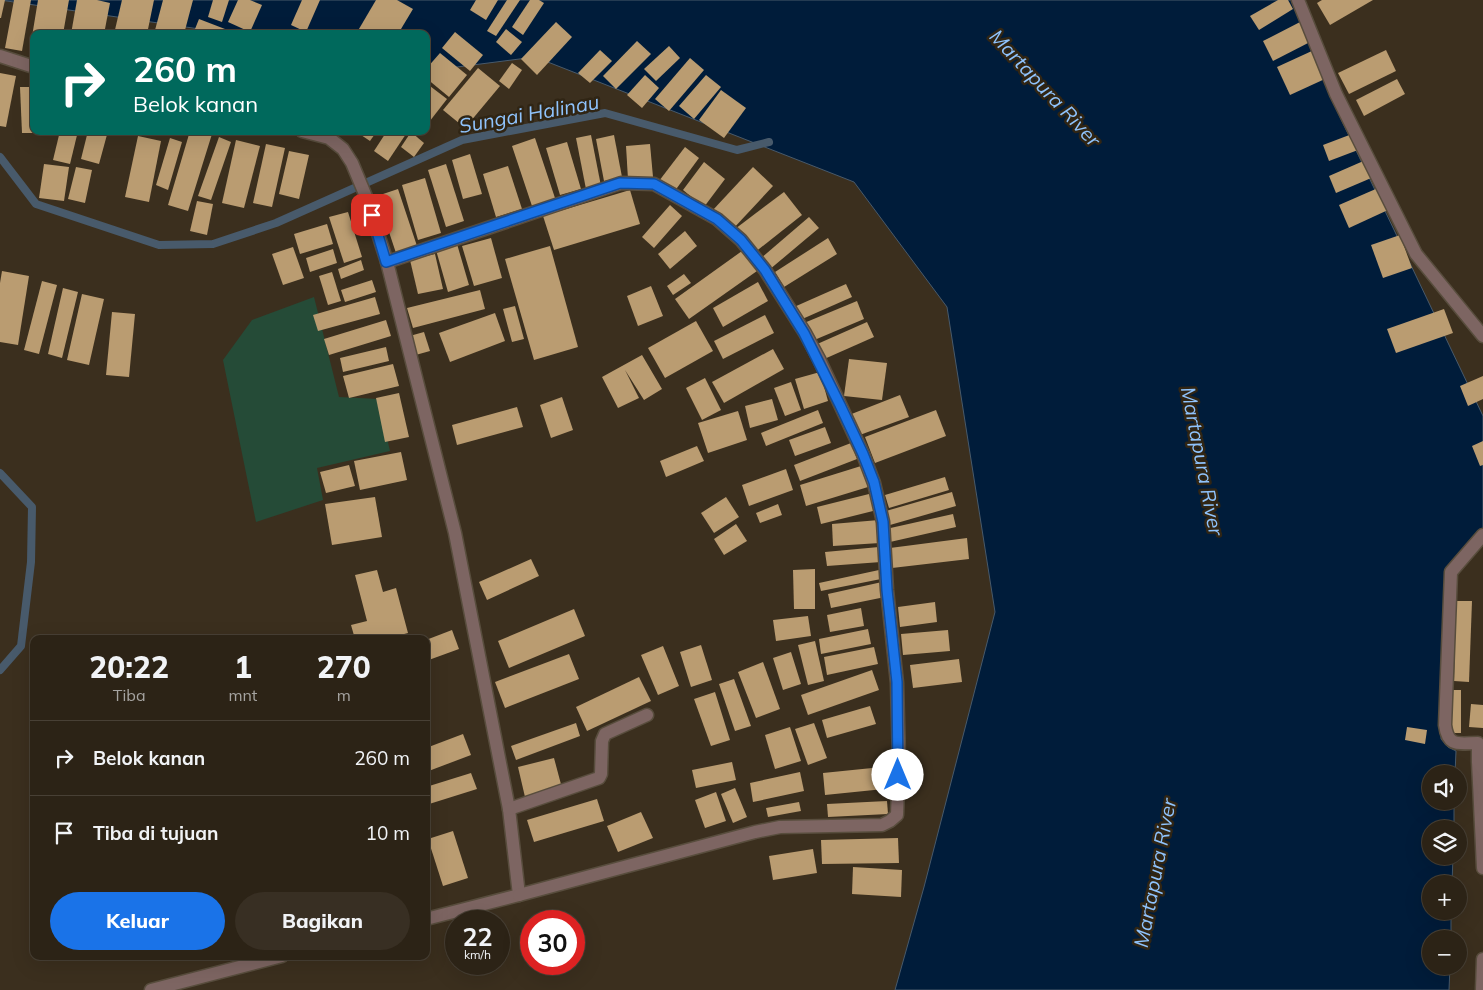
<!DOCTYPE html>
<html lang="id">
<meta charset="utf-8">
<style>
:root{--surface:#2c2316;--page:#382f23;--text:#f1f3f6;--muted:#a6a4a1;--line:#484035;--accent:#1a73e8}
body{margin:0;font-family:Mulish,sans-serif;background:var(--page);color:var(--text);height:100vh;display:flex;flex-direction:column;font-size:19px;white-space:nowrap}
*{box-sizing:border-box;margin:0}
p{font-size:16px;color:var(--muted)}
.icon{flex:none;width:28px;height:28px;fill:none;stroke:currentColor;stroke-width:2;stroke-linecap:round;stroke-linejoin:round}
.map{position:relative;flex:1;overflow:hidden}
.panel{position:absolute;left:30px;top:635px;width:400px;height:325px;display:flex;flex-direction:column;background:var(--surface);border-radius:10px;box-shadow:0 5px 20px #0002,0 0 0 1px var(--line)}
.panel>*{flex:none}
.top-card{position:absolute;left:30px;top:30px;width:400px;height:105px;border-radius:10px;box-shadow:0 5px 20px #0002,0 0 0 1px var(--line);background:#00695c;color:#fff;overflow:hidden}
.buttons{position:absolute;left:1422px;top:765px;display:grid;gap:10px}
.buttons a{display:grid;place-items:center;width:45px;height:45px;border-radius:50%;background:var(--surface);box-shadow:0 5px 20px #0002,0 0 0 1px var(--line);font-size:25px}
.speed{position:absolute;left:445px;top:910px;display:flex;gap:10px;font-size:25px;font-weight:700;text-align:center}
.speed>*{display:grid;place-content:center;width:65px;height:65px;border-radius:50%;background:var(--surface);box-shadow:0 5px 20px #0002,0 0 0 1px var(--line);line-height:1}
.speed small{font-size:12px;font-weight:400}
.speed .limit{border:8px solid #d22;background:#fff;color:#111}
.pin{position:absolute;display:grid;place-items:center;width:42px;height:42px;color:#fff;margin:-21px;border-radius:10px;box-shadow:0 2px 8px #0006}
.me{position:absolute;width:55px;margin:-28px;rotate:0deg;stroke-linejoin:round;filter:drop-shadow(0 0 4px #0008)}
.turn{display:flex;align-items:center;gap:18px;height:105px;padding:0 20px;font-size:22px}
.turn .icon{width:65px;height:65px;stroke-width:2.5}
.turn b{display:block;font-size:35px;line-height:42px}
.eta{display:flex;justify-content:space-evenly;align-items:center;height:85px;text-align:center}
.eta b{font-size:30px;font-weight:800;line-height:35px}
.cta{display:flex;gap:10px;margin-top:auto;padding:10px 20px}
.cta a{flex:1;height:58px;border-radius:30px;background:var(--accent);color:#fff;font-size:20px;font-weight:800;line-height:58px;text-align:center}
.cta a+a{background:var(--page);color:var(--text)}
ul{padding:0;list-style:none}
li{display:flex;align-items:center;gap:15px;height:75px;padding:0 20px;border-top:1px solid var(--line)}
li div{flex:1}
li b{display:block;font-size:19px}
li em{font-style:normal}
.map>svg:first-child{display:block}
.green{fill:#254b37}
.water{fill:#001c3a;stroke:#485a6b}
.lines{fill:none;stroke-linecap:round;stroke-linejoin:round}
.stream{stroke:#485a6b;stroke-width:8}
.building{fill:#ba9c71}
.street-casing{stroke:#584d3d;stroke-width:15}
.street{stroke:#7d6562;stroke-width:12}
.route-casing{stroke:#114b97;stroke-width:12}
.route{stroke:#1a73e8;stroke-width:9}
.labels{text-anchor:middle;stroke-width:5;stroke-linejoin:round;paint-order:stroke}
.water-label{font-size:20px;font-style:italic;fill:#8fc3fc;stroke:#302514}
</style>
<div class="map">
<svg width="1483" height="990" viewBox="0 0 1483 990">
<rect width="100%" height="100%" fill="#3b2f1e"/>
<polygon class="green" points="314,297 339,397 378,399 390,451 317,468 323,500 256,522 223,360 252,320"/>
<polygon class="water" points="0,0 1291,0 1331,98 1483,416 1483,528 1456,559 1445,585 1441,739 1448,747 1456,751 1455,774 1431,774 1431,801 1454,801 1454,829 1431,829 1431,856 1453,856 1452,884 1431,884 1431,911 1451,911 1451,939 1431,939 1431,966 1450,966 1449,990 895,990 924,887 995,612 947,307 854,182 535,57 426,71 426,34 234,34"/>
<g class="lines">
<g class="stream">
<polyline points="0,157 36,204 159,245 213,244 276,223 462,140 605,113 737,150 769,142"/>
<polyline points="0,473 32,507 31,562 21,646 0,670"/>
</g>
</g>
<g class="building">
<polygon points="0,0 5,0 1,18 0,18"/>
<polygon points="14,0 31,0 22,51 5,48"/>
<polygon points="38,0 69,0 63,34 34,34 34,56 29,55"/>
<polygon points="77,0 97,0 110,3 104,34 71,34"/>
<polygon points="122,0 154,0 147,34 114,34"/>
<polygon points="163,0 193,0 184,34 154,34"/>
<polygon points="213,0 229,0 222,22 208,17"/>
<polygon points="238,0 250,0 262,5 250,32 228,22"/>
<polygon points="302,0 320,0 306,32 291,25"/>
<polygon points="376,0 397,0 413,9 398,34 356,34"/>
<polygon points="476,0 498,0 486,20 470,10"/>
<polygon points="507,0 520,0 496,36 487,31"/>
<polygon points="530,0 539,0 544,3 523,35 512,27"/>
<polygon points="1278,0 1288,0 1293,9 1259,30 1250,16"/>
<polygon points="1322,0 1373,0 1330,25 1317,3"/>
<polygon points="199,19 225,29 223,34 193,34"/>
<polygon points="1302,21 1312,41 1273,61 1263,41"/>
<polygon points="556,22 572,37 537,75 521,59"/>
<polygon points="506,29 522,42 511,55 496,42"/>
<polygon points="455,32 483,55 470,71 442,48"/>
<polygon points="637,41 651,54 616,89 603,76"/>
<polygon points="669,46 680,58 656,81 644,69"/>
<polygon points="600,50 612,61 590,83 578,73"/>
<polygon points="1314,50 1327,78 1290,95 1277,67"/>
<polygon points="1386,50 1396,71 1349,94 1338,73"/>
<polygon points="440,53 467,75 449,97 426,78 426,69"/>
<polygon points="690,58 704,70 669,111 655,99"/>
<polygon points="512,63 522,70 509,89 499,81"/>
<polygon points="478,68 500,86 465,128 443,110"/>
<polygon points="0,73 16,76 6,127 0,126"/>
<polygon points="645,75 659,88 642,108 627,95"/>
<polygon points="706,75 721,87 694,119 679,106"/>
<polygon points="1397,79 1405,94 1364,116 1356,100"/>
<polygon points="426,83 447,99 426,126"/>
<polygon points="20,87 34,87 34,133 22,133"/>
<polygon points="721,90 746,108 724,138 699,120"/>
<polygon points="60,131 78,131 70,164 53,160"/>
<polygon points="88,131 108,131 99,164 81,159"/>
<polygon points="190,131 205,131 212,134 188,211 168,205"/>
<polygon points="355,131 377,131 370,141"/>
<polygon points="387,131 408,131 388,161 374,151"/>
<polygon points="411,132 424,143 414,157 401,147"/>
<polygon points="1352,134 1358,150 1329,161 1323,145"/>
<polygon points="591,135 601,186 586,189 576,138"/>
<polygon points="614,135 622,177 604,181 596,139"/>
<polygon points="138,136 161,141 149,202 125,197"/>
<polygon points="219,137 231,142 211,200 198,196"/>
<polygon points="170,138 182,142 168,190 156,185"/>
<polygon points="535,138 556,201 533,209 512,146"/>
<polygon points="236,140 260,146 244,208 222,203"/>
<polygon points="567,142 581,189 560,195 546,148"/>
<polygon points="266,144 285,148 272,207 253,203"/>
<polygon points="650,144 653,177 628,179 626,146"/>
<polygon points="685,147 699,158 674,192 659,181"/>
<polygon points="289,151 309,155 299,199 279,194"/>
<polygon points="470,154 482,194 463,199 452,160"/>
<polygon points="1368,159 1376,176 1336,193 1329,176"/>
<polygon points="704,162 725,179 704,207 683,190"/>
<polygon points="44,164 69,167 64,201 39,198"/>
<polygon points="446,164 464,221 446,227 428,170"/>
<polygon points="508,166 522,209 496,217 483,174"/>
<polygon points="76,167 92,170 85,203 68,199"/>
<polygon points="753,167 773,186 732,230 712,211"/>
<polygon points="425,178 441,233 418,240 402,185"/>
<polygon points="1378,188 1388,210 1349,228 1339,205"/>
<polygon points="398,189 417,246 396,253 377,196"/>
<polygon points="630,190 640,224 554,250 543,216"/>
<polygon points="784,192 802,215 754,253 735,229"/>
<polygon points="197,201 213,204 207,235 190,231"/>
<polygon points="670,205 682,216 654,248 642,237"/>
<polygon points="348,212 362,257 344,263 329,217"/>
<polygon points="809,217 819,228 769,270 760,259"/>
<polygon points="327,224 333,244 300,254 294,234"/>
<polygon points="685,231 697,246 670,269 658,254"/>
<polygon points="1400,235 1412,268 1383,278 1371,245"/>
<polygon points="491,238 502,278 474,286 462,246"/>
<polygon points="828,238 837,254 784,287 775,272"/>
<polygon points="457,244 469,285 448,292 436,250"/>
<polygon points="550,246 578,347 534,360 505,259"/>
<polygon points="293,247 304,278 283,285 272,254"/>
<polygon points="333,249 337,263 310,272 306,258"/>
<polygon points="742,251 757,271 689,319 675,299"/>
<polygon points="435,254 443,289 418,294 410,260"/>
<polygon points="361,260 364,270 341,279 338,269"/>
<polygon points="2,271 29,276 18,345 0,342 0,283"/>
<polygon points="332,272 341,301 328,305 319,276"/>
<polygon points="684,274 691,283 673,295 667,286"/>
<polygon points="372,280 376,292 345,302 341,290"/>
<polygon points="42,281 57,285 39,354 24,350"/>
<polygon points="758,282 768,301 723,327 713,308"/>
<polygon points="846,284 852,297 800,320 794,307"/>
<polygon points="651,286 663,316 638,326 627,296"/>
<polygon points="63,288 78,292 62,358 48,354"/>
<polygon points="480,290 485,309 413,328 407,308"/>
<polygon points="82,294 104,299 89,365 67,360"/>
<polygon points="375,297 380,314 318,331 313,315"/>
<polygon points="857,301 864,319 812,341 804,323"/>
<polygon points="515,306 524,339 512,342 503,309"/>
<polygon points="1444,309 1453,333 1396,353 1387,329"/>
<polygon points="112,312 135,314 129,377 106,375"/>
<polygon points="495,313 505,341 450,362 439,333"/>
<polygon points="765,315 774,333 723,359 714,341"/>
<polygon points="386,320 391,336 329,355 324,339"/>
<polygon points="696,321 713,351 665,378 648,348"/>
<polygon points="867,322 874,337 822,360 815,345"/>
<polygon points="424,332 430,351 412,356 406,337"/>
<polygon points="386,347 389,361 343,372 340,358"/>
<polygon points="773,349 784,369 724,403 712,382"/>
<polygon points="642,355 662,389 644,400 625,370 639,398 618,408 602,377"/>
<polygon points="849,359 887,363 882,400 844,396"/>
<polygon points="393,364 399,386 349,398 343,376"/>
<polygon points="820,372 828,401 804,409 795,379"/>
<polygon points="1483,376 1483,399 1468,406 1460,386"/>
<polygon points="705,378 721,410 702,420 686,388"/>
<polygon points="791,382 801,410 785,416 774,388"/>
<polygon points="399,393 409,437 385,442 376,398"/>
<polygon points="900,395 909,417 857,436 849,415"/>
<polygon points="562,397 573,430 551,438 540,405"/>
<polygon points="772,399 778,420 750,428 745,406"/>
<polygon points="517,407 523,427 457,445 452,425"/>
<polygon points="818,410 823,423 766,446 761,433"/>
<polygon points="936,410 946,436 875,463 865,437"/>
<polygon points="738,411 747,440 708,453 698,423"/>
<polygon points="825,427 831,443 795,456 789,440"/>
<polygon points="1483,441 1483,465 1480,466 1472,446"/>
<polygon points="851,443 857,459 800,481 794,465"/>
<polygon points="697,446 704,461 666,477 660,461"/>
<polygon points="401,452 407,480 360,490 354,461"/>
<polygon points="349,465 355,486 326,493 320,472"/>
<polygon points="861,466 868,487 806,506 800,485"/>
<polygon points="786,469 793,490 749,506 742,485"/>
<polygon points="945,477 949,490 889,508 885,495"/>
<polygon points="952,492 956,506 890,525 886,511"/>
<polygon points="873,493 877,510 821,524 817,507"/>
<polygon points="375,497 382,537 332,545 325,504"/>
<polygon points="726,497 739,517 714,533 701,513"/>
<polygon points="778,504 782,515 760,523 756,513"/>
<polygon points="953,514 956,527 890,542 886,529"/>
<polygon points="879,520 880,543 833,546 832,524"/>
<polygon points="736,524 747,541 724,555 714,539"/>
<polygon points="967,538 969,559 892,568 890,548"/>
<polygon points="879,547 881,562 827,566 825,552"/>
<polygon points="531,559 539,576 487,600 479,582"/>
<polygon points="815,569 815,609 794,609 793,570"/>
<polygon points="377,570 383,592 396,588 408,633 385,639 355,639 351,625 367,621 355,575"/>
<polygon points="879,570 881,579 821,591 819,583"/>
<polygon points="882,582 885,597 831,608 828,594"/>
<polygon points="1456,601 1472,601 1469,682 1454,681"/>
<polygon points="935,602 937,622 900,627 898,607"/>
<polygon points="861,608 864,626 830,632 827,615"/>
<polygon points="574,609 585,636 509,668 498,641"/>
<polygon points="808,616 811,636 776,641 773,620"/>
<polygon points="868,629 871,644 821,654 819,639"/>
<polygon points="452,630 459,649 426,661 426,640"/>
<polygon points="948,630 950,651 903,655 901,634"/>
<polygon points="815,641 824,681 808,685 798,645"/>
<polygon points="701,645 712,680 691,687 680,652"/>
<polygon points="663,646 679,686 658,695 641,655"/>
<polygon points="874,647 878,664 827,675 824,657"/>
<polygon points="791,652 801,684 783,690 773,658"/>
<polygon points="569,654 579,679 505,708 495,682"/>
<polygon points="959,659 962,682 913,688 910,665"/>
<polygon points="763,662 780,709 756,718 738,672"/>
<polygon points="872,670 879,690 808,715 801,695"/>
<polygon points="639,677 651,701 587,731 576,707"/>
<polygon points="734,679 751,726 735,731 719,684"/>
<rect x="1449" y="690" width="12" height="43"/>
<polygon points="715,692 730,740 711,746 694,699"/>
<polygon points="1471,704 1483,705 1483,728 1469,727"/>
<polygon points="870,706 876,724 827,738 822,720"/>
<polygon points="576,723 580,736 516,760 511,746"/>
<polygon points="814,723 827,758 808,765 795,729"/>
<polygon points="790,727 801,761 775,769 765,735"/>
<polygon points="1407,727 1427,730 1425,744 1405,740"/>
<polygon points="463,734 471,755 426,772 426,748"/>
<polygon points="554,758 562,788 525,797 518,767"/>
<polygon points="732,762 736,780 696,788 692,770"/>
<polygon points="882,767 884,789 825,795 823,773"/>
<polygon points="800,772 804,791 753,802 750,783"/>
<polygon points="471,773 477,789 426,805 426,787"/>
<polygon points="735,788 747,817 733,823 721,794"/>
<polygon points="716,792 726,821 705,828 695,800"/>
<polygon points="597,799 604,821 534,842 527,820"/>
<polygon points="887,801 888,814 828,817 827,804"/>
<polygon points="799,802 801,811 768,817 766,808"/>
<polygon points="641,812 653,838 618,852 607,826"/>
<polygon points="453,831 468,878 443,886 428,839"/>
<polygon points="898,838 899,863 822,864 821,840"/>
<polygon points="813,849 817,873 773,880 769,856"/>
<polygon points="853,867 902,870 901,897 852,894"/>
</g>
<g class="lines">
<g class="street-casing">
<g id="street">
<polyline points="1298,0 1336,94 1416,254 1483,336"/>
<polyline points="0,56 34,67"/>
<polyline points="302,131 329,138 343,149 352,163 367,199 387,262 455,533 509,809 519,895 426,919"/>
<polyline points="387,262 621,183 654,184 717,219 741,240 765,270 805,333 819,359 863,454 874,483 883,522 887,590 897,683 899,760 897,815 890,821 882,825 780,827 755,832 519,895"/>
<path d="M1483 535 1451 572 1445 725C1448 748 1459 743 1478 743V762L1483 868"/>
<polyline points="509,809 599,778 601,774 602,741 605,734 647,715"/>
<polyline points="151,990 282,956"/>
<polyline points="1482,990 1483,959"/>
</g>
</g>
<use href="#street" class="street"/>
</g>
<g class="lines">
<g class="route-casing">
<polyline id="route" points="372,215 386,262 620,183 654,184 717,219 741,240 765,270 804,333 840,405 863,454 874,482 883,522 887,590 897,682 898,775"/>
</g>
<use href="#route" class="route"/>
</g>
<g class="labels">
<g class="water-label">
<text transform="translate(1045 88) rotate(47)" y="7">Martapura River</text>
<text transform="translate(529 114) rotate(-10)" y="7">Sungai Halinau</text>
<text transform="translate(1202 461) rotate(79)" y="7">Martapura River</text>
<text transform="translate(1155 873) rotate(-79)" y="7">Martapura River</text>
</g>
</g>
</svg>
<div class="buttons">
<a><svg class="icon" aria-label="sound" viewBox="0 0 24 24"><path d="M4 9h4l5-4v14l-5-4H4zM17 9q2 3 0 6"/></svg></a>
<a><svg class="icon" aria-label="layers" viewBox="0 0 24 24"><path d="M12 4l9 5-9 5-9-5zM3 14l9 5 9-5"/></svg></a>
<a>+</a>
<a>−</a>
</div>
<div class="speed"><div>22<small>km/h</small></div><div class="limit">30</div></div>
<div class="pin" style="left:372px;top:215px;background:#d93025"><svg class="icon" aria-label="arrive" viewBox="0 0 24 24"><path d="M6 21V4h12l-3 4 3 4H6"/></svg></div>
<svg class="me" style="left:898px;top:775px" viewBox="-20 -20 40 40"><circle r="19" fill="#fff"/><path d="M0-13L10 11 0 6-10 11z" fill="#1a73e8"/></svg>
<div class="top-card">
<div class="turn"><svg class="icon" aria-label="right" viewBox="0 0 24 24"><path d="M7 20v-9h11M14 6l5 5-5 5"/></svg><div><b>260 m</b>Belok kanan</div></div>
</div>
<section class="panel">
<div class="eta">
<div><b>20:22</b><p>Tiba</p></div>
<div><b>1</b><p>mnt</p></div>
<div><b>270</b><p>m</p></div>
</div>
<ul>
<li><svg class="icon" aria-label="right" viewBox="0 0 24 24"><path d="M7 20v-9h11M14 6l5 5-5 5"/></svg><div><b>Belok kanan</b></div><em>260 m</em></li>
<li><svg class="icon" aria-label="arrive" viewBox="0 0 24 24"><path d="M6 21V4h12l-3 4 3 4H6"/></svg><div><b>Tiba di tujuan</b></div><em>10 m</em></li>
</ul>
<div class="cta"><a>Keluar</a><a>Bagikan</a></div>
</section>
</div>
